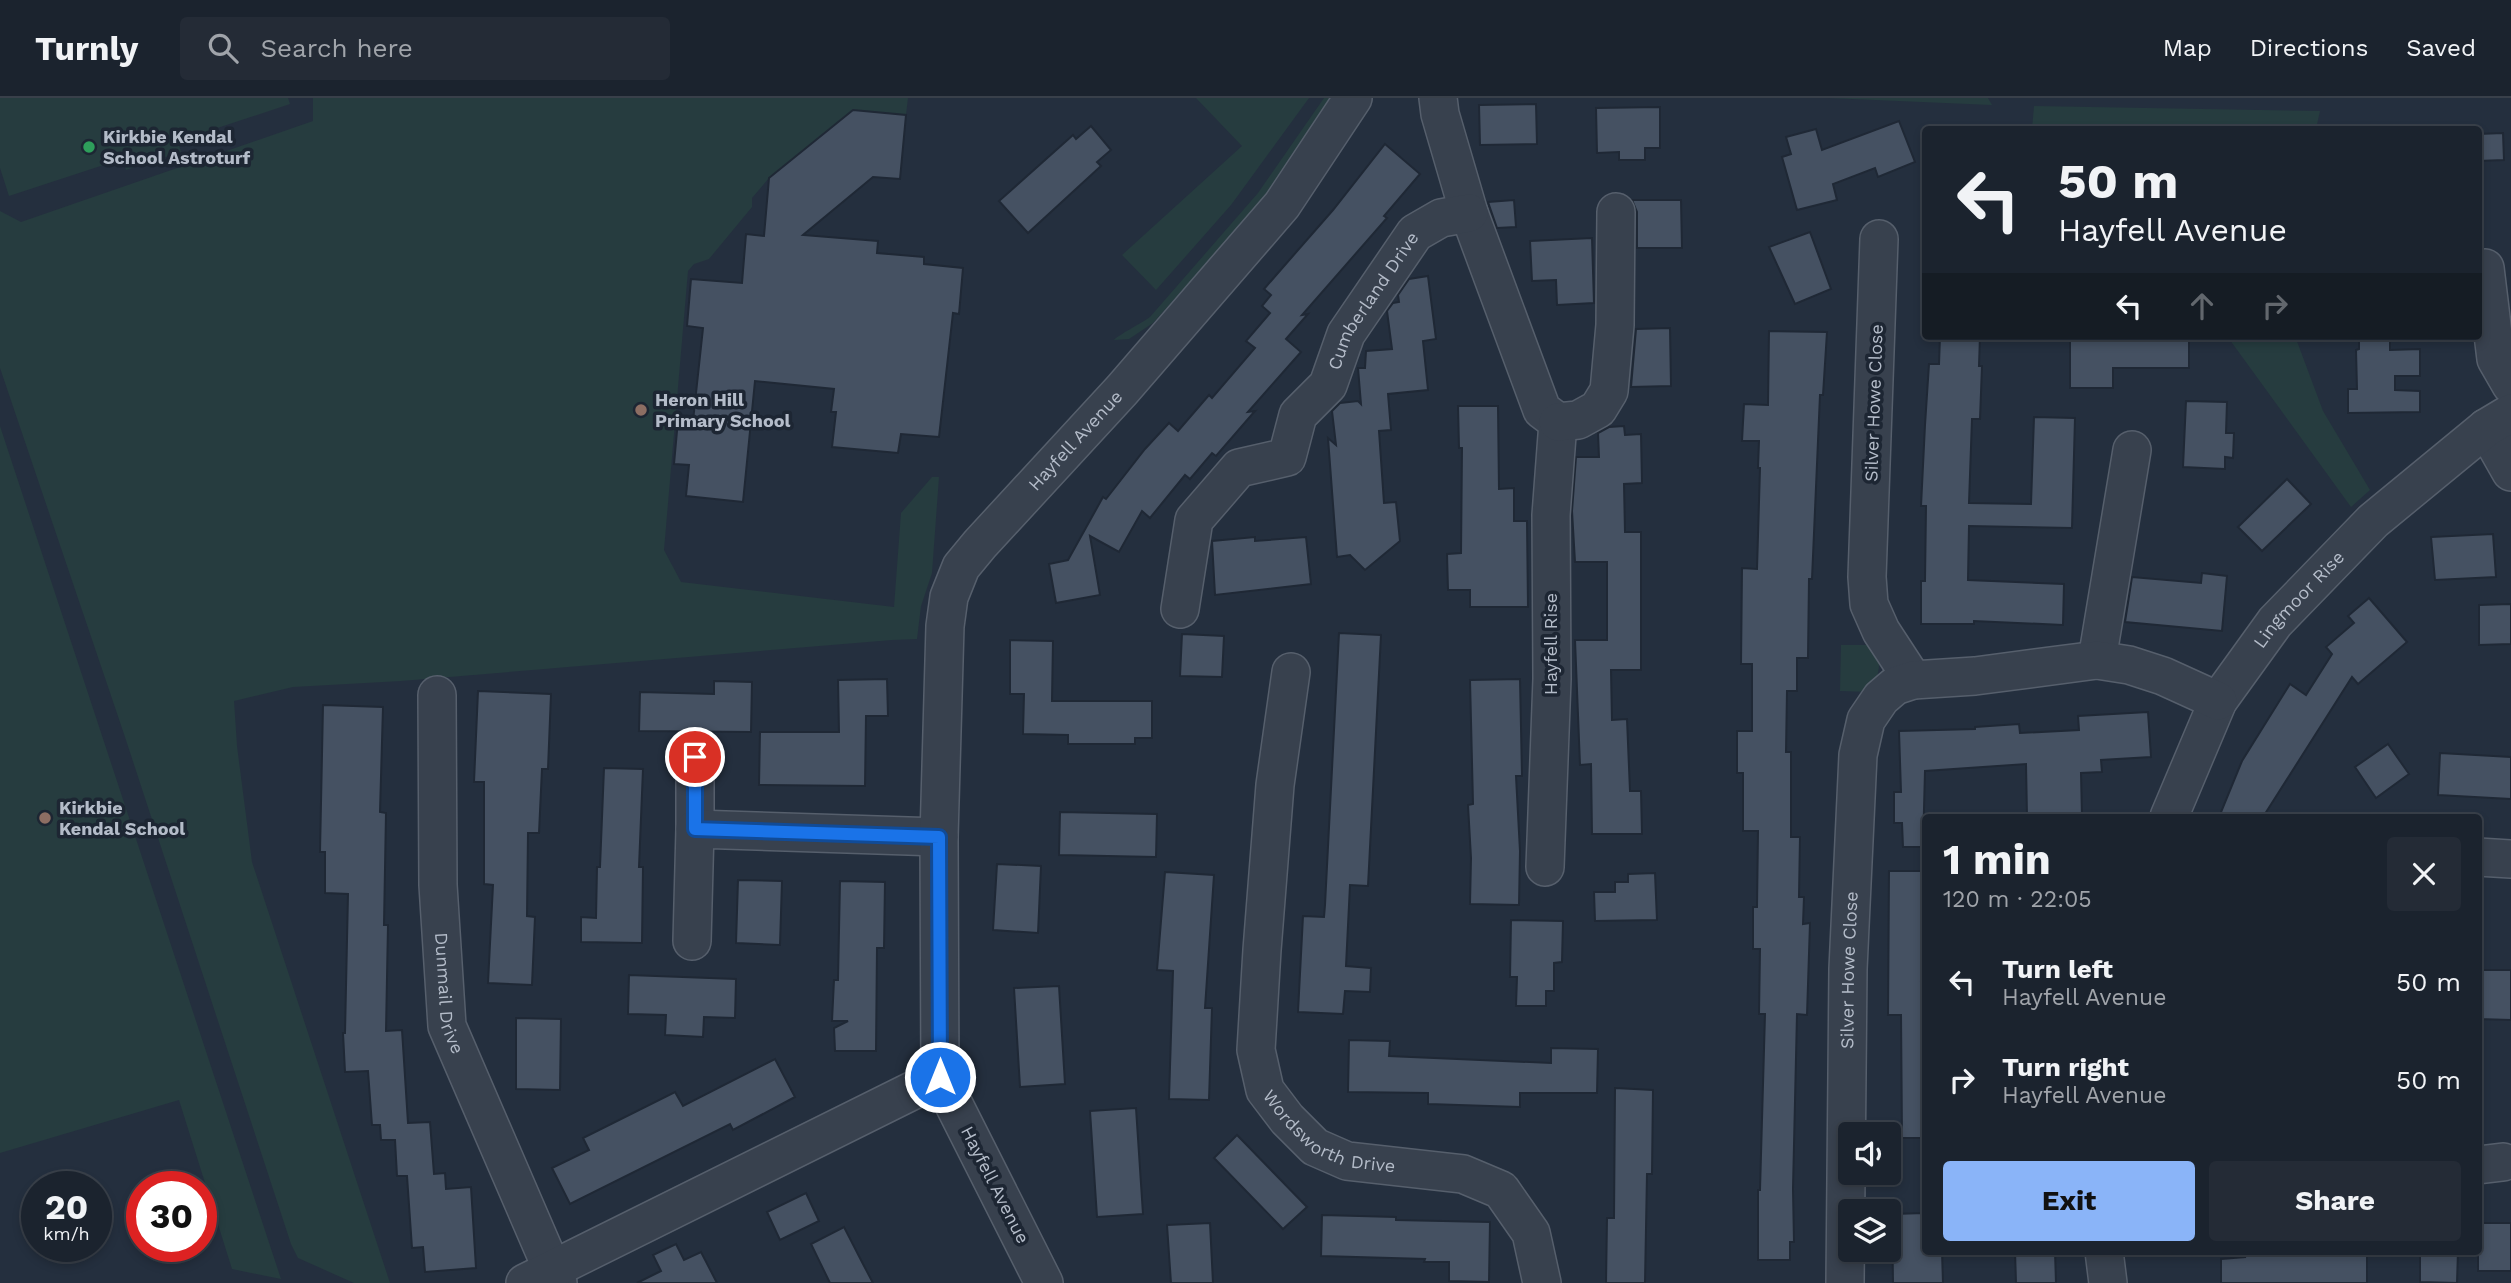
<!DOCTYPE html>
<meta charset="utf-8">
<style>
:root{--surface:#1b232e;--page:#242b36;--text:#f1f3f6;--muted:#a0a4aa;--line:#39404a;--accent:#8ab4f8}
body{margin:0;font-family:"Work Sans",sans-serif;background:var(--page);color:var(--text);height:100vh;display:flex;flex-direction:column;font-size:26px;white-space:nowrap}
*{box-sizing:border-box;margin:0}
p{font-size:23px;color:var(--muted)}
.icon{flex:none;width:38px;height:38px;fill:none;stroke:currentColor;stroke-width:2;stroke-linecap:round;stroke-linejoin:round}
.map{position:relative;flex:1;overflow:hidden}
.details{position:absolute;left:1922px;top:716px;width:560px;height:441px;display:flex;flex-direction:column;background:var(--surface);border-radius:7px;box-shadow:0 4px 10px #0003,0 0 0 2px var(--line)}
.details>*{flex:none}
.guide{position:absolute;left:1922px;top:28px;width:560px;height:214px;border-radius:7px;box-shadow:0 4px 10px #0003,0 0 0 2px var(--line);background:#1b232e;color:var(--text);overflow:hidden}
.buttons{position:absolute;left:1838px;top:1024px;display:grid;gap:14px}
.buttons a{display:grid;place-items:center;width:63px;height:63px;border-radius:7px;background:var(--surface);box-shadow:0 4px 10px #0003,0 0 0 2px var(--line);font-size:35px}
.speed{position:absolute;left:21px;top:1073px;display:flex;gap:14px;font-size:35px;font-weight:700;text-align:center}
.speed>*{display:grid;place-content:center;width:91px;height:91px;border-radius:50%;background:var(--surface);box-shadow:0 4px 10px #0003,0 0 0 2px var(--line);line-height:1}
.speed small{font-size:18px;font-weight:400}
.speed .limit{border:10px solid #d22;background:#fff;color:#111}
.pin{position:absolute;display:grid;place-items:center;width:60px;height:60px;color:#fff;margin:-30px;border:4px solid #fff;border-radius:50%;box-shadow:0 2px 7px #0007}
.me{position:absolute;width:77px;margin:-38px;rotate:0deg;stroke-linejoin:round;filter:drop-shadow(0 0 5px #0008)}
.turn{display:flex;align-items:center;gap:24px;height:147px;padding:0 21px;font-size:32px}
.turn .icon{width:91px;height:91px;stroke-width:2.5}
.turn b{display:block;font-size:49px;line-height:60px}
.lanes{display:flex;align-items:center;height:66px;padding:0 21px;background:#0003;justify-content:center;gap:35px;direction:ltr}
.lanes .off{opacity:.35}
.round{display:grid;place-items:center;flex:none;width:74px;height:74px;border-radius:7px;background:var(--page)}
.headline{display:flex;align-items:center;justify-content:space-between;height:119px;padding:0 21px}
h1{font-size:42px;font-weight:700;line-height:52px}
.primary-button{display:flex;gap:14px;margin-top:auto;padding:14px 21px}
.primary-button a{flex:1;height:80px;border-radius:7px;background:var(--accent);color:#111;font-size:28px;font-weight:700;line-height:80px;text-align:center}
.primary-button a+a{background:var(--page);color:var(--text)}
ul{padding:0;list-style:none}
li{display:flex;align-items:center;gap:21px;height:98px;padding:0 21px}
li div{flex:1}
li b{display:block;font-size:26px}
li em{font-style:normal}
header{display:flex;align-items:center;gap:42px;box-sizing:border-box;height:98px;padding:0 35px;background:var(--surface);border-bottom:2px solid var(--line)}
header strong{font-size:33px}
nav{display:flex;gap:38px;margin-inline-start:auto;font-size:24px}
.search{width:490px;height:63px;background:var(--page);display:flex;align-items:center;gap:18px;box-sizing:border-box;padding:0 24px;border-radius:7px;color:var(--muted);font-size:26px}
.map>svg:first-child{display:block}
.green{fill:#263c3f}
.building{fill:#455162;stroke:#1f2835;stroke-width:2}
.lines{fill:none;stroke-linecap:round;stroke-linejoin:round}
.minor-casing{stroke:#565f6c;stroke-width:40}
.minor{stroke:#38414e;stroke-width:37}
.route-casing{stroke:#114b97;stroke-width:18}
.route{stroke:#1a73e8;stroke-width:12}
.leisure-dot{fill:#2e9e5b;stroke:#1d2633;stroke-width:2.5}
.education-dot{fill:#8d6e63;stroke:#1d2633;stroke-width:2.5}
.labels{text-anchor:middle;stroke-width:7;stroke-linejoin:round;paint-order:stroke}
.poi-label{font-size:18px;font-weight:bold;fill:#b4bcc9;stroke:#1d2633;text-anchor:start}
.street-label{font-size:18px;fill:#b4bcc9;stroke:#1d2633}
</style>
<header>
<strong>Turnly</strong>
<div class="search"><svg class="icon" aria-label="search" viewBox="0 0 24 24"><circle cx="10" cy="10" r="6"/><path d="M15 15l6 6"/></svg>Search here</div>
<nav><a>Map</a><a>Directions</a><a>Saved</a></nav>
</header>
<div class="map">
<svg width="2511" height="1185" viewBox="0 0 2511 1185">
<rect width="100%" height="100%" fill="#242f3e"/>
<g class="green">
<polygon points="0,0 288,0 290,6 178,43 181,54 126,72 122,61 9,98 0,70"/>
<polygon points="313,0 908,0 906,17 853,12 769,80 752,100 752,109 709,161 694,166 688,173 664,452 681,484 894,509 901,415 932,379 939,379 932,475 921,508 917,541 892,542 401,583 293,589 234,603 237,648 252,764 390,1185 354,1185 298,1160 291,1146 124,636 0,270 0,113 21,124 313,23"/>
<polygon points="1196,0 1309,0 1231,107 1156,192 1122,157 1242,48"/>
<path d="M1324 0H1332L1265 100 1153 225 1129 241 1114 242C1118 237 1142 225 1150 219L1258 95Z"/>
<polygon points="1828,0 1988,0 1992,7"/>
<polygon points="2034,8 2320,13 2316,31 2032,31"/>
<polygon points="2227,238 2295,238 2323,313 2370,392 2351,409"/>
<polygon points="0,328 281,1181 232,1171 179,1002 0,1055"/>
<path d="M1841 547H1873C1883 565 1879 575 1871 594L1840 593Z"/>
</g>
<g class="building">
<polygon points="1536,6 1537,46 1480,47 1479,7"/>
<polygon points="1660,9 1660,50 1645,50 1645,62 1619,62 1619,54 1597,55 1596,10"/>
<polygon points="853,12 906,17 900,81 873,79 803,137 878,143 877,155 924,159 924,166 963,170 959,216 953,215 939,339 901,336 898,355 832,349 836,314 831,314 834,291 755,283 743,404 686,398 689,367 674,366 678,322 693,323 703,230 687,228 691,181 742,185 746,136 764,138 769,80"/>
<polygon points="1899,23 1915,64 1878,79 1875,70 1833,86 1837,102 1797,112 1782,59 1791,56 1786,39 1816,31 1822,52"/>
<polygon points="1091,28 1111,52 1097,64 1101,68 1028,135 999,103 1073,37 1076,41"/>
<polygon points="2503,35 2504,62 2478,63 2478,36"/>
<polygon points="1385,46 1420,76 1384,118 1387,120 1302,217 1308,216 1286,241 1301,254 1248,314 1255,313 1216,358 1212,355 1190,381 1185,377 1150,420 1142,413 1119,454 1090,438 1100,497 1056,505 1049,466 1068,462 1103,399 1106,401 1145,351 1169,325 1178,333 1209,297 1212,300 1255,250 1246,243 1270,215 1262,208 1271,197 1264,191 1333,112"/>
<polygon points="1514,102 1516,129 1497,130 1488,104"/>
<polygon points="1632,102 1681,102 1682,150 1637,150 1637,114"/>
<polygon points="1810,134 1831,191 1795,206 1769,149"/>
<polygon points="1592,140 1594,205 1557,207 1556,182 1532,183 1530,143"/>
<polygon points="1428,178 1436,241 1423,243 1428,292 1388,296 1391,332 1379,333 1384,405 1396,404 1400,443 1365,472 1350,457 1337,459 1328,340 1336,347 1332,313 1340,305 1358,303 1361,306 1358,270 1365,270 1366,253 1392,251 1387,213 1393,205 1399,204 1398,197 1409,181"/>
<polygon points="1670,230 1671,288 1631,289 1636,231"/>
<polygon points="1769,233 1827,234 1823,297 1820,297 1812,481 1809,481 1808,560 1797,560 1797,593 1787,593 1786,654 1791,654 1791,739 1800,739 1799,799 1804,799 1803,826 1810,825 1807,917 1797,916 1793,1091 1794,1144 1790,1144 1790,1162 1758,1162 1758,1092 1760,1092 1765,916 1759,916 1760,851 1753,851 1753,809 1757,809 1758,733 1743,733 1743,675 1737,675 1737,633 1752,633 1752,566 1741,566 1742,470 1757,471 1760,370 1758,370 1759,343 1742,343 1744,306 1768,307"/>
<polygon points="1940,238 1980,238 1979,268 1982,268 1980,321 1972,321 1969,405 2031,406 2034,319 2075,320 2072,430 1969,428 1968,482 2064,486 2063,527 1974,523 1974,526 1921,526 1921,483 1925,483 1926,408 1921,408 1925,327 1929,266 1939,266"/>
<polygon points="2070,238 2189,238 2189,270 2113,270 2113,290 2070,290"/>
<polygon points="2359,238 2390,238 2390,252 2420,251 2420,278 2395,278 2395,292 2420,293 2420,314 2348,315 2348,291 2357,291 2356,252 2359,251"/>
<polygon points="2186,303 2227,304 2226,335 2234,335 2233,360 2225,359 2225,371 2183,369"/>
<polygon points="1458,308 1498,308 1499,391 1514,390 1514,423 1527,423 1528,509 1470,509 1470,492 1448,492 1447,456 1461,455 1462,350 1459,350"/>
<polygon points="1624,328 1625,337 1641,336 1642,385 1624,386 1625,434 1641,434 1641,572 1611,572 1612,622 1627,621 1630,693 1641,693 1642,736 1592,736 1591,666 1580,667 1575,542 1607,542 1607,464 1575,464 1572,413 1576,359 1599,359 1598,335 1609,329"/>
<polygon points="2287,381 2311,406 2262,453 2238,429"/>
<polygon points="2493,436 2496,479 2435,482 2431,439"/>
<polygon points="1255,439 1255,443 1306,439 1311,486 1215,497 1212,443"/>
<polygon points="2202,475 2227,478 2222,533 2125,524 2132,479 2201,485"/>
<polygon points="2369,500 2407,544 2358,586 2352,579 2263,719 2219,719 2242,663 2290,586 2306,597 2332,556 2326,549 2354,525 2348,518"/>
<polygon points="2511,506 2511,546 2479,547 2479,507"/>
<polygon points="1339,535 1381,537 1368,788 1350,787 1346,868 1371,870 1370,894 1345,893 1343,916 1298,914 1303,818 1324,819 1325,807"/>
<polygon points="1182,536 1224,538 1222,579 1180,578"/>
<polygon points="1010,542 1053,543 1052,603 1152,603 1152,640 1135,640 1135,646 1068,646 1068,637 1023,636 1024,596 1010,596"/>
<polygon points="887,581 888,618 866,618 865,688 759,687 760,634 839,634 838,582"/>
<polygon points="1520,581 1522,678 1516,678 1520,753 1519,807 1470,806 1471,760 1468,707 1473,706 1470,582"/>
<polygon points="714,583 752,584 751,634 639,633 640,594 714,596"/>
<polygon points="478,593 551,596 548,671 542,671 539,735 528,735 527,818 535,819 532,887 488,885 493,787 484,786 484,684 474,684"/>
<polygon points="323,607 383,609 380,714 386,715 384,827 388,827 386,933 402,932 408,1025 430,1024 434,1076 445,1075 446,1091 471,1089 476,1170 425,1174 423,1149 412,1150 407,1078 397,1078 395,1042 381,1042 380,1027 372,1027 368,973 345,974 343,935 345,935 348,796 325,795 325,754 320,754"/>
<polygon points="2148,614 2151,659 2101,662 2102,674 2081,675 2082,718 2027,719 2026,666 1925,673 1923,749 1903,749 1902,725 1894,725 1894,694 1901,694 1899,633 1975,631 1975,629 2019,626 2020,635 2079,632 2078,618"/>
<polygon points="2388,646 2409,676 2376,700 2355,669"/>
<polygon points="2440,655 2511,659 2511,701 2438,697"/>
<polygon points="604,670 643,671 639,769 643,769 642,845 581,844 581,819 596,820 597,769 600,769"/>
<polygon points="1060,714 1157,716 1156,759 1059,757"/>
<polygon points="997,766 1041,768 1038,835 993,832"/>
<polygon points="1889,773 1925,773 1925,835 1922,835 1921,883 1925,883 1925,1040 1902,1040 1901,917 1888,917"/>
<polygon points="1165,774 1214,777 1205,910 1212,910 1209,1002 1169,1001 1173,873 1157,872"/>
<polygon points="1655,775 1657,822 1595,823 1594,794 1615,794 1615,784 1628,784 1628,776"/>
<polygon points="738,782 782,783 780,847 736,845"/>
<polygon points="840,783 885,784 884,850 877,850 876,953 835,953 834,930 848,923 832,923 834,882 838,882"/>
<polygon points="1511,822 1563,823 1562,864 1554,865 1554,893 1546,893 1546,908 1516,908 1517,879 1510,879"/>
<polygon points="2478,872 2511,872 2511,922 2478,921"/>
<polygon points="629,877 736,881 735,920 704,919 703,939 665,937 666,917 628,916"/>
<polygon points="1059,888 1065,986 1020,989 1014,890"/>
<polygon points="516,920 561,921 560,992 516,991"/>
<polygon points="1349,942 1390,943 1389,958 1551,965 1551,950 1598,951 1597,995 1520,995 1520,1009 1428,1006 1428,995 1348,994"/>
<polygon points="775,961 795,999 733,1032 730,1026 570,1106 552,1070 589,1052 583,1040 675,994 683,1008"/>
<polygon points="1615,990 1653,992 1652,1076 1647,1076 1645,1185 1606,1185 1607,1120 1614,1120"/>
<polygon points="1136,1010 1143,1116 1097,1119 1090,1013"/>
<polygon points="1237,1037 1307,1109 1283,1131 1214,1060"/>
<polygon points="806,1095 819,1123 780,1142 767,1114"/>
<polygon points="1925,1115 1925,1153 1942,1153 1943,1185 1893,1185 1892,1116"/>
<polygon points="1322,1117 1396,1119 1396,1122 1490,1124 1489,1184 1449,1183 1449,1164 1424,1164 1425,1161 1321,1158"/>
<polygon points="1210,1125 1213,1185 1171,1185 1167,1127"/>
<rect x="2478" y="1125" width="33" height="48"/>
<polygon points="844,1129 863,1166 873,1185 830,1185 811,1146"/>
<polygon points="676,1146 684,1162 701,1154 717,1185 637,1185 661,1173 653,1157"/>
<polygon points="2015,1153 2055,1153 2056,1185 2016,1185"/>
<polygon points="2244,1153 2367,1153 2367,1185 2221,1185 2221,1161 2245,1159"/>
<polygon points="2420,1153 2458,1153 2457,1185 2420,1184"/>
</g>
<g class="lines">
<g class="minor-casing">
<g id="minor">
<polyline points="1438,0 1440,16 1469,115 1542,312 1558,324 1551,417 1552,581 1545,769"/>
<polyline points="1879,141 1867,479 1869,506 1881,533 1913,582"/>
<polyline points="2485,170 2496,261 2511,287"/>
<polyline points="1558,324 1578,322 1598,311 1609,293 1615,227 1616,114"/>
<polyline points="2486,330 2511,374"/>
<path id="s1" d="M1180 511 1194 422 1239 370 1287 359 1298 317 1328 287 1346 236 1415 135 1441 120 1469 115"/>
<polyline points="2097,562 2132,352"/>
<path id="s2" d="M1291 574 1275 687 1262 852 1256 952 1265 992 1287 1021 1315 1049 1347 1063 1463 1076 1501 1092 1531 1135 1542 1185"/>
<path id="s3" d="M437 597 438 787 447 928 558 1185"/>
<path id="s4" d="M2169 719 2218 603 2275 524 2373 423 2486 330 2511 315"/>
<polyline points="695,731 695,659"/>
<polyline points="2478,759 2511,761"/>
<polyline points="692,843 695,731 939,739"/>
<polyline points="2478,1067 2503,1064"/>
<polyline points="2104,1153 2108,1185"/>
<polyline points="525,1185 940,979"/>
<path id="s5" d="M1044 1185 940 979 939 739 945 528 949 499 961 469 980 446 1122 292 1282 107 1353 0"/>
<path id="s6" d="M1845 1185 1848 871 1858 657 1866 622 1881 600 1895 588 1913 582 1975 578 2097 562 2129 567 2163 578 2218 603"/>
</g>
</g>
<use href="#minor" class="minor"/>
</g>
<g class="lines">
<g class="route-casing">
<polyline id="route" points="695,659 695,731 939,739 940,979"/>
</g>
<use href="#route" class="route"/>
</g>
<circle class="leisure-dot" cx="89" cy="49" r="7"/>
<g class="education-dot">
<circle cx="641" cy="312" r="7"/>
<circle cx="45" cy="720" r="7"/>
</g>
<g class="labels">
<g class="poi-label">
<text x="103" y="45">Kirkbie Kendal<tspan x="103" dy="21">School Astroturf</tspan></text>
<text x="655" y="308">Heron Hill<tspan x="655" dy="21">Primary School</tspan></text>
<text x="59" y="716">Kirkbie<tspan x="59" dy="21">Kendal School</tspan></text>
</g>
<g class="street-label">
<text dy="6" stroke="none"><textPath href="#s1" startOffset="390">Cumberland Drive</textPath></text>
<text transform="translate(1874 305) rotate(-88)" y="6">Silver Howe Close</text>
<text dy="6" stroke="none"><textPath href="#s5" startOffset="914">Hayfell Avenue</textPath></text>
<text dy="6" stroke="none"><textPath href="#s4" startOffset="256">Lingmoor Rise</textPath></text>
<text transform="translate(1551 546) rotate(-90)" y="6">Hayfell Rise</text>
<text dy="6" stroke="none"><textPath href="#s6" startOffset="313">Silver Howe Close</textPath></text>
<text dy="6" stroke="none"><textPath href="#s3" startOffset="299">Dunmail Drive</textPath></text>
<text dy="6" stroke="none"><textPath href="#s2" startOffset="502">Wordsworth Drive</textPath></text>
<text transform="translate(995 1087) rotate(63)" y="6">Hayfell Avenue</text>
</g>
</g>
</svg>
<div class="buttons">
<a><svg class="icon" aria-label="sound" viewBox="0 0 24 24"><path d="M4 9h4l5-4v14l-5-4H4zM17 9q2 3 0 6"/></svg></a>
<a><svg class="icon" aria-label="layers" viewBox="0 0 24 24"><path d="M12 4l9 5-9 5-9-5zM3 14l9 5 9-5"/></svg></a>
</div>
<div class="speed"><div>20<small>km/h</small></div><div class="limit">30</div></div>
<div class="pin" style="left:695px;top:659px;background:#d93025"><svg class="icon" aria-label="arrive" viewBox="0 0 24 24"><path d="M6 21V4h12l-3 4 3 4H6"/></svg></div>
<svg class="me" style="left:940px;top:979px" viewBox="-20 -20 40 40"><circle r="17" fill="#1a73e8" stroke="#fff" stroke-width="3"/><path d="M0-11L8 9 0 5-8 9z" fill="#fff"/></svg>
<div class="guide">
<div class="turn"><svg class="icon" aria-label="left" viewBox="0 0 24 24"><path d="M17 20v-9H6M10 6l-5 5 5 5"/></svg><div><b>50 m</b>Hayfell Avenue</div></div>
<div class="lanes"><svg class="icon" aria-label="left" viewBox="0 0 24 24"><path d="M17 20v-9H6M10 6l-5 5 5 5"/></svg><svg class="icon off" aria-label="ahead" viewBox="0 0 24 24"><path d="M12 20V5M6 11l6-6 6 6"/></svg><svg class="icon off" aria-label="right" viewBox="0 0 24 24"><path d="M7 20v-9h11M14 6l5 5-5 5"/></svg></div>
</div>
<section class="details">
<div class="headline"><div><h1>1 min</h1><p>120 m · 22:05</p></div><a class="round"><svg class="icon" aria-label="close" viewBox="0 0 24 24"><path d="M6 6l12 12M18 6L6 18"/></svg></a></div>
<ul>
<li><svg class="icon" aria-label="left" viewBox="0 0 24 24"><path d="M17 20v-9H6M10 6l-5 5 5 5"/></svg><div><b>Turn left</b><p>Hayfell Avenue</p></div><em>50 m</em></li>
<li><svg class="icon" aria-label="right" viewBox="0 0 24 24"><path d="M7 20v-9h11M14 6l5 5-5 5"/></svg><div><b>Turn right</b><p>Hayfell Avenue</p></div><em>50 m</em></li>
</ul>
<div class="primary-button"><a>Exit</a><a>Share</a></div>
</section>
</div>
